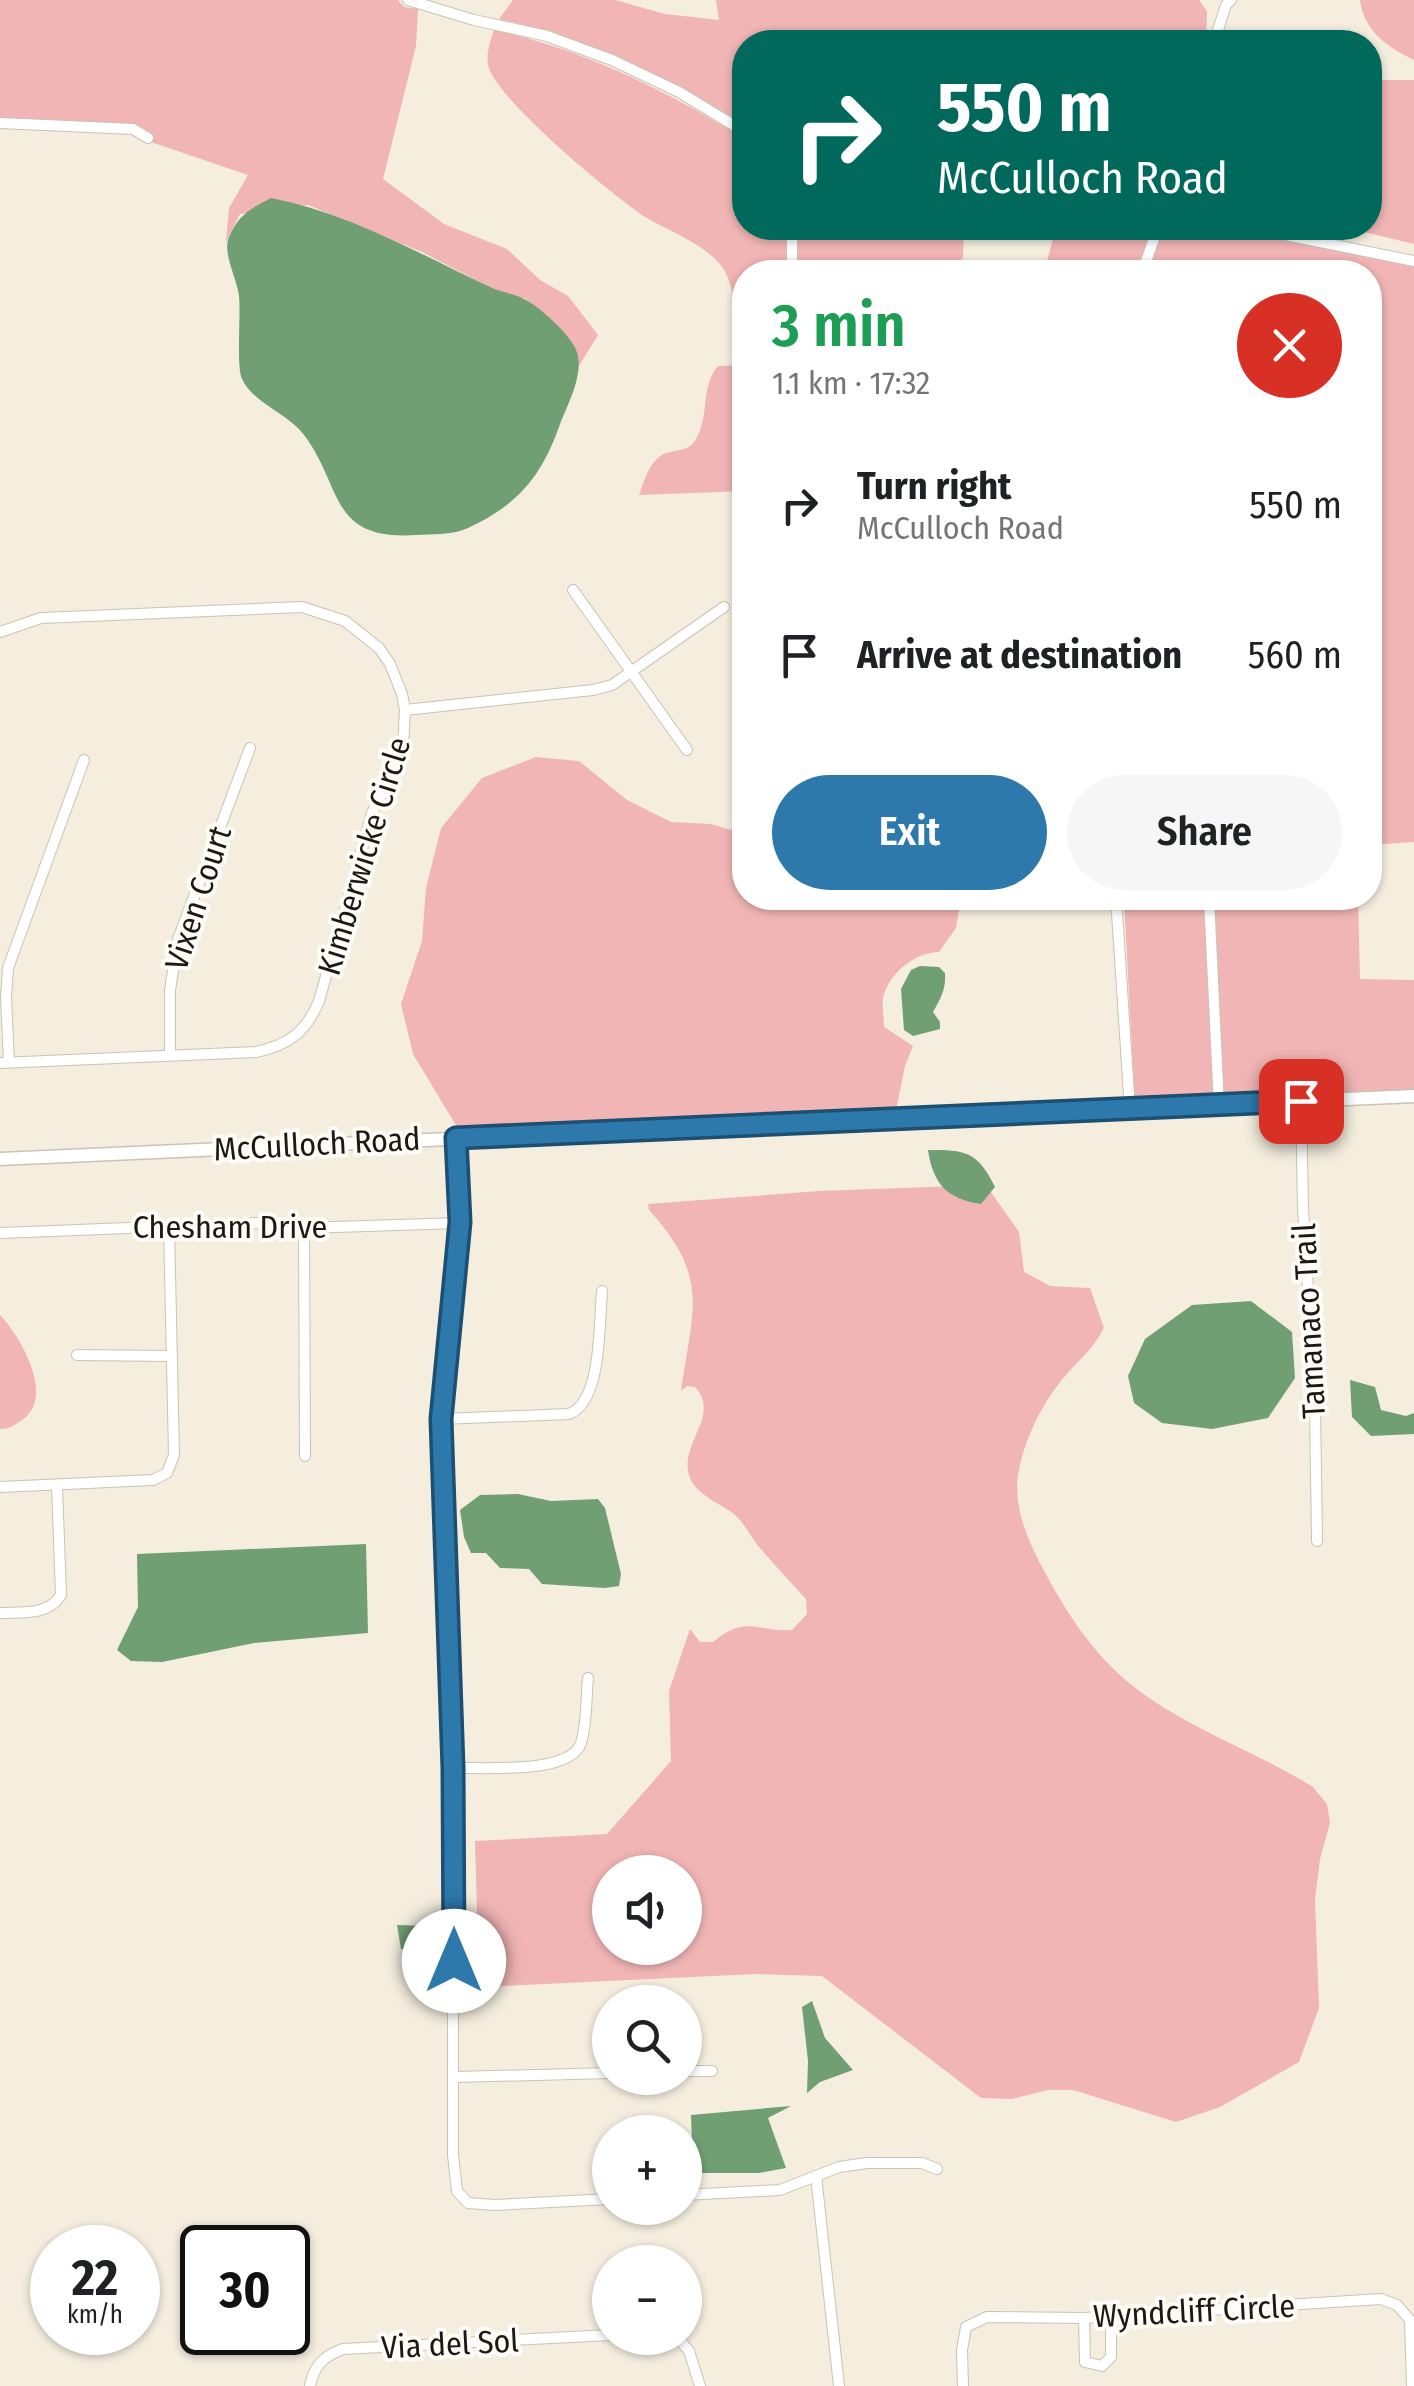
<!DOCTYPE html>
<meta charset="utf-8">
<style>
:root{--surface:#fff;--page:#f6f6f6;--text:#202124;--muted:#757577;--accent:#2d79ac}
body{margin:0;font-family:"Fira Sans Condensed",sans-serif;background:var(--page);color:var(--text);height:100vh;display:flex;flex-direction:column;font-size:38px;white-space:nowrap}
*{box-sizing:border-box;margin:0}
p{font-size:32px;color:var(--muted)}
.icon{flex:none;width:55px;height:55px;fill:none;stroke:currentColor;stroke-width:2;stroke-linecap:round;stroke-linejoin:round}
.map{position:relative;flex:1;overflow:hidden}
.side{position:absolute;left:732px;top:260px;width:650px;height:650px;display:flex;flex-direction:column;background:var(--surface);border-radius:40px;box-shadow:0 2px 8px #0004}
.side>*{flex:none}
.banner{position:absolute;left:732px;top:30px;width:650px;height:210px;border-radius:40px;box-shadow:0 2px 8px #0004;background:#00695c;color:#fff;overflow:hidden}
.buttons{position:absolute;left:592px;top:1855px;display:grid;gap:20px}
.buttons a{display:grid;place-items:center;width:110px;height:110px;border-radius:50%;background:var(--surface);box-shadow:0 2px 8px #0004;font-size:50px}
.speed{position:absolute;left:30px;top:2225px;display:flex;gap:20px;font-size:50px;font-weight:700;text-align:center}
.speed>*{display:grid;place-content:center;width:130px;height:130px;border-radius:50%;background:var(--surface);box-shadow:0 2px 8px #0004;line-height:1}
.speed small{font-size:25px;font-weight:400}
.speed .limit{border:5px solid #111;border-radius:15px;background:#fff;color:#111}
.pin{position:absolute;display:grid;place-items:center;width:85px;height:85px;color:#fff;margin:-42px;border-radius:20px;box-shadow:0 5px 15px #0006}
.me{position:absolute;width:110px;margin:-55px;rotate:0deg;stroke-linejoin:round;filter:drop-shadow(0 0 8px #0008)}
.turn{display:flex;align-items:center;gap:35px;height:210px;padding:0 40px;font-size:45px}
.turn .icon{width:130px;height:130px;stroke-width:2.5}
.turn b{display:block;font-size:70px;line-height:85px}
.round{display:grid;place-items:center;flex:none;width:105px;height:105px;border-radius:52px;background:var(--page)}
.head{display:flex;align-items:center;justify-content:space-between;height:170px;padding:0 40px}
h1{font-size:60px;font-weight:600;line-height:75px;color:#1e9e55}
.action{display:flex;gap:20px;margin-top:auto;padding:20px 40px}
.action a{flex:1;height:115px;border-radius:60px;background:var(--accent);color:#fff;font-size:40px;font-weight:600;line-height:115px;text-align:center}
.action a+a{background:var(--page);color:var(--text)}
ul{padding:0;list-style:none}
li{display:flex;align-items:center;gap:30px;height:150px;padding:0 40px}
li div{flex:1}
li b{display:block;font-size:38px}
li em{font-style:normal}
.map>svg:first-child{display:block}
.green{fill:#f0b5b4;fill-rule:evenodd}
.water{fill:#719f74}
.lines{fill:none;stroke-linecap:round;stroke-linejoin:round}
.minor-casing{stroke:#cac3b5;stroke-width:12}
.tertiary-casing{stroke:#cac3b5;stroke-width:15}
.minor{stroke:#fff;stroke-width:10}
.tertiary{stroke:#fff;stroke-width:12}
.route-casing{stroke:#1d4f70;stroke-width:25}
.route{stroke:#2d79ac;stroke-width:18}
.labels{text-anchor:middle;stroke-width:8;stroke-linejoin:round;paint-order:stroke}
.street-label{font-size:32px;fill:#1c1914;stroke:#fffbf6}
</style>
<div class="map">
<svg width="1414" height="2386" viewBox="0 0 1414 2386">
<rect width="100%" height="100%" fill="#f5eedf"/>
<g class="green">
<polygon points="0,0 398,0 404,7 418,9 416,46 383,179 444,224 507,249 540,280 568,296 598,335 577,369 577,351 526,299 491,288 422,252 308,205 240,214 226,242 229,208 248,175 151,142 154,135 136,124 0,118"/>
<path d="M513 0H615L665 14 719 20 716 0H1199L1207 11 1206 42H745V126C667 78 588 39 499 19Z"/>
<path d="M1360 0H1414V60C1387 47 1364 31 1360 0Z"/>
<path d="M494 30C586 50 665 90 745 139V228H787V272H745V304L735 299C731 290 729 278 724 270 711 247 669 231 647 218 614 197 500 102 489 68 485 56 490 42 494 30Z"/>
<polygon points="1376,80 1414,80 1414,244 1356,230 1370,228 1370,125"/>
<polygon points="797,228 964,228 963,258 952,267 882,261 879,272 797,272"/>
<polygon points="1056,228 1152,228 1137,272 1044,272"/>
<polygon points="1163,228 1229,228 1414,267 1414,842 1370,845 1370,272 1148,272"/>
<path d="M745 365V491L639 495C644 482 649 462 662 455 674 448 687 454 696 439 710 416 700 387 718 366Z"/>
<path d="M536 757 579 761 627 800 671 822 711 824 745 834V898H961L956 928 939 952C916 952 891 972 884 994 881 1004 884 1016 884 1027L913 1046 905 1066 895 1115 460 1132 413 1054 401 1004 422 941 426 888 441 828 482 778Z"/>
<polygon points="1204,898 1214,1100 1135,1104 1124,902"/>
<polygon points="1214,898 1358,898 1360,979 1414,980 1414,1091 1224,1100"/>
<path d="M957 1186 990 1191 1019 1232 1024 1272 1050 1286 1090 1288 1104 1328C1093 1350 1076 1362 1061 1381 1041 1406 1025 1439 1019 1470 1012 1502 1026 1537 1041 1565 1064 1609 1093 1655 1133 1686 1186 1728 1255 1751 1313 1787L1327 1804 1330 1823 1320 1859 1315 1899 1319 2008 1299 2062 1220 2107 1176 2122 1073 2090H1048L1012 2099 981 2098 822 1976 755 1974 479 1987 475 1841 607 1834 671 1761 669 1691 690 1629 700 1642H713C746 1614 756 1632 792 1630L807 1614 806 1599C790 1582 774 1564 759 1547 751 1537 744 1523 735 1515 722 1504 702 1498 692 1482 673 1448 723 1417 695 1387L687 1386 681 1391C693 1308 710 1277 649 1210L648 1204 819 1191ZM610 1872H685V1948H610Z"/>
<path d="M0 1315C21 1337 56 1398 22 1420 13 1426 10 1429 0 1429Z"/>
</g>
<g class="water">
<path d="M271 198C348 213 418 253 488 286 500 292 512 293 524 299 539 306 572 336 577 352 584 374 568 404 560 424 542 476 518 505 468 528 453 535 433 534 416 535 328 541 343 486 304 435 288 413 254 404 242 379 236 365 241 315 239 296 237 278 222 253 229 237 238 215 250 209 271 198Z"/>
<path d="M920 966 939 967 945 973C946 989 941 998 933 1012L940 1022V1029L913 1036 904 1030 901 989 911 970Z"/>
<path d="M928 1150C966 1150 977 1151 995 1187L981 1204C947 1199 933 1184 928 1150Z"/>
<polygon points="1251,1301 1292,1332 1295,1378 1268,1418 1212,1429 1162,1423 1134,1403 1128,1376 1145,1339 1192,1305"/>
<polygon points="1350,1380 1375,1387 1381,1410 1406,1416 1414,1413 1414,1434 1371,1436 1352,1417"/>
<polygon points="518,1494 551,1501 598,1499 605,1508 621,1574 619,1586 605,1588 542,1584 529,1569 500,1568 486,1553 471,1553 464,1537 460,1510 480,1495"/>
<polygon points="366,1544 368,1633 254,1643 162,1662 131,1661 117,1650 138,1607 137,1554"/>
<polygon points="397,1925 429,1926 431,1948 401,1949"/>
<polygon points="812,2001 825,2038 853,2070 820,2082 807,2093 808,2061 802,2007"/>
<polygon points="791,2106 768,2118 786,2168 759,2173 693,2173 691,2115"/>
</g>
<g class="lines">
<g class="minor-casing">
<g id="minor">
<polyline points="408,0 474,20 547,36 612,60 679,92 745,132"/>
<polyline points="1214,42 1226,5 1231,0"/>
<polyline points="0,123 133,129 148,138"/>
<polyline points="792,228 792,272"/>
<polyline points="1251,228 1414,261"/>
<polyline points="1142,272 1158,228"/>
<polyline points="573,590 687,750"/>
<path d="M0 632 41 618 302 607 345 621 379 648 390 664 402 694 405 710 403 746 397 765 372 813 319 1001C306 1032 289 1045 256 1052L0 1063"/>
<polyline points="405,710 593,690 612,685 724,607"/>
<polyline points="1116,898 1130,1110"/>
<polyline points="1209,898 1219,1106"/>
<polyline points="170,1054 170,990 178,939 250,748"/>
<polyline points="9,1062 6,998 8,968 84,760"/>
<polyline points="1301,1101 1303,1208 1315,1405 1317,1541"/>
<polyline points="456,1138 460,1223 441,1419 453,1768 453,2155 457,2191 468,2203 495,2205 610,2199"/>
<polyline points="304,1228 305,1456"/>
<polyline points="0,1233 258,1223 304,1228 460,1223"/>
<polyline points="77,1355 170,1356"/>
<path d="M441 1419 569 1414C602 1402 599 1324 602 1291"/>
<polyline points="0,1487 153,1480 167,1473 174,1455 169,1226"/>
<path d="M0 1613C22 1612 48 1616 61 1595L57 1486"/>
<path d="M453 1768C483 1767 570 1775 581 1743 587 1724 586 1698 588 1678"/>
<polyline points="685,2071 712,2071"/>
<polyline points="455,2077 610,2073"/>
<polyline points="816,2176 839,2386"/>
<polyline points="685,2195 780,2190 839,2167 867,2163 922,2163 937,2169"/>
<polyline points="1084,2318 1085,2362 1102,2366 1111,2357 1111,2316"/>
<polyline points="678,2338 689,2351 700,2386"/>
<path d="M310 2386C314 2365 324 2356 343 2349L610 2335"/>
<polyline points="963,2386 962,2350 966,2327 987,2317 1084,2318 1381,2299 1397,2305 1410,2320 1412,2386"/>
</g>
</g>
<g class="tertiary-casing">
<polyline id="tertiary" points="0,1159 1414,1096"/>
</g>
<use href="#minor" class="minor"/>
<use href="#tertiary" class="tertiary"/>
</g>
<g class="lines">
<g class="route-casing">
<polyline id="route" points="454,1961 453,1768 441,1419 460,1222 456,1138 1301,1101"/>
</g>
<use href="#route" class="route"/>
</g>
<g class="labels">
<g class="street-label">
<text transform="translate(364 856) rotate(-73)" y="11">Kimberwicke Circle</text>
<text transform="translate(198 898) rotate(-72)" y="11">Vixen Court</text>
<text transform="translate(317 1144) rotate(-3)" y="11">McCulloch Road</text>
<text x="230" y="1238">Chesham Drive</text>
<text transform="translate(1309 1321) rotate(-93)" y="11">Tamanaco Trail</text>
<text transform="translate(1194 2311) rotate(-3)" y="11">Wyndcliff Circle</text>
<text transform="translate(450 2344) rotate(-3)" y="11">Via del Sol</text>
</g>
</g>
</svg>
<div class="buttons">
<a><svg class="icon" aria-label="sound" viewBox="0 0 24 24"><path d="M4 9h4l5-4v14l-5-4H4zM17 9q2 3 0 6"/></svg></a>
<a><svg class="icon" aria-label="search" viewBox="0 0 24 24"><circle cx="10" cy="10" r="6"/><path d="M15 15l6 6"/></svg></a>
<a>+</a>
<a>−</a>
</div>
<div class="speed"><div>22<small>km/h</small></div><div class="limit">30</div></div>
<div class="pin" style="left:1301px;top:1101px;background:#d93025"><svg class="icon" aria-label="arrive" viewBox="0 0 24 24"><path d="M6 21V4h12l-3 4 3 4H6"/></svg></div>
<svg class="me" style="left:454px;top:1961px" viewBox="-20 -20 40 40"><circle r="19" fill="#fff"/><path d="M0-13L10 11 0 6-10 11z" fill="#2d79ac"/></svg>
<div class="banner">
<div class="turn"><svg class="icon" aria-label="right" viewBox="0 0 24 24"><path d="M7 20v-9h11M14 6l5 5-5 5"/></svg><div><b>550 m</b>McCulloch Road</div></div>
</div>
<section class="side">
<div class="head"><div><h1>3 min</h1><p>1.1 km · 17:32</p></div><a class="round" style="background:#d93025;color:#fff"><svg class="icon" aria-label="close" viewBox="0 0 24 24"><path d="M6 6l12 12M18 6L6 18"/></svg></a></div>
<ul>
<li><svg class="icon" aria-label="right" viewBox="0 0 24 24"><path d="M7 20v-9h11M14 6l5 5-5 5"/></svg><div><b>Turn right</b><p>McCulloch Road</p></div><em>550 m</em></li>
<li><svg class="icon" aria-label="arrive" viewBox="0 0 24 24"><path d="M6 21V4h12l-3 4 3 4H6"/></svg><div><b>Arrive at destination</b></div><em>560 m</em></li>
</ul>
<div class="action"><a>Exit</a><a>Share</a></div>
</section>
</div>
